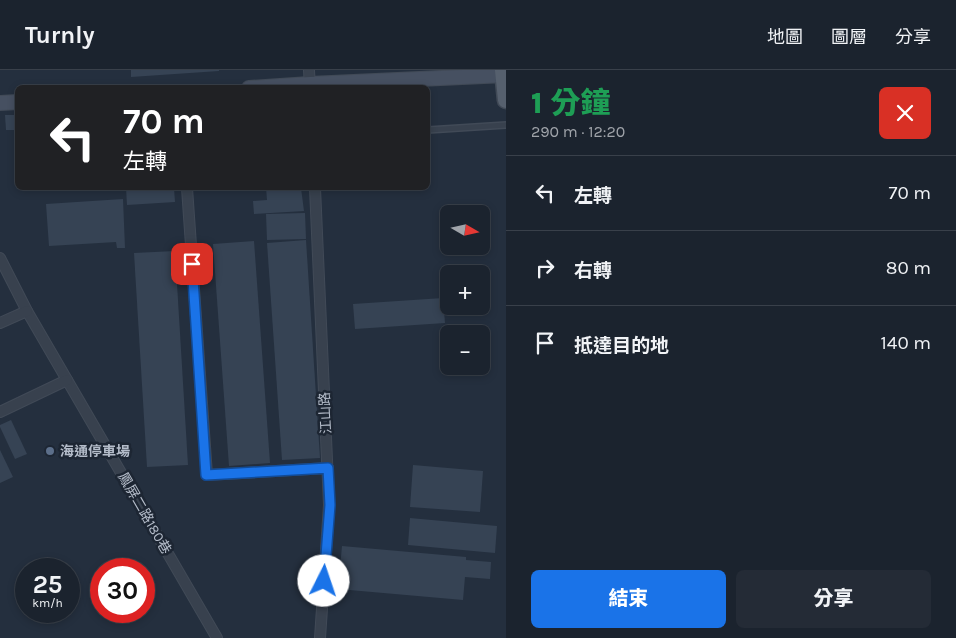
<!DOCTYPE html>
<html lang="zh-TW">
<meta charset="utf-8">
<style>
:root{--surface:#1b232e;--page:#242b36;--text:#f1f3f6;--muted:#a0a4aa;--line:#39404a;--accent:#1a73e8}
body{margin:0;font-family:Karla,"Noto Sans TC",sans-serif;background:var(--page);color:var(--text);height:100vh;display:flex;flex-direction:column;font-size:19px;white-space:nowrap}
*{box-sizing:border-box;margin:0}
p{font-size:16px;color:var(--muted)}
.icon{flex:none;width:28px;height:28px;fill:none;stroke:currentColor;stroke-width:2;stroke-linecap:round;stroke-linejoin:round}
.map{position:relative;flex:1;overflow:hidden}
.drawer{display:flex;flex-direction:column;background:var(--surface);width:450px}
.drawer>*{flex:none}
.banner{position:absolute;left:15px;top:15px;width:415px;height:105px;border-radius:8px;box-shadow:0 2px 8px #0003,0 0 0 1px var(--line);background:#202124;color:#fff;overflow:hidden}
.needle{width:32px;rotate:99deg}
.buttons{position:absolute;left:440px;top:135px;display:grid;gap:10px}
.buttons a{display:grid;place-items:center;width:50px;height:50px;border-radius:8px;background:var(--surface);box-shadow:0 2px 8px #0003,0 0 0 1px var(--line);font-size:25px}
.speed{position:absolute;left:15px;top:488px;display:flex;gap:10px;font-size:25px;font-weight:700;text-align:center}
.speed>*{display:grid;place-content:center;width:65px;height:65px;border-radius:50%;background:var(--surface);box-shadow:0 2px 8px #0003,0 0 0 1px var(--line);line-height:1}
.speed small{font-size:12px;font-weight:400}
.speed .limit{border:8px solid #d22;background:#fff;color:#111}
.pin{position:absolute;display:grid;place-items:center;width:42px;height:42px;color:#fff;margin:-21px;border-radius:10px;box-shadow:0 2px 8px #0006}
.me{position:absolute;width:55px;margin:-28px;rotate:4deg;stroke-linejoin:round;filter:drop-shadow(0 0 4px #0008)}
.turn{display:flex;align-items:center;gap:18px;height:105px;padding:0 25px;font-size:22px}
.turn .icon{width:65px;height:65px;stroke-width:2.5}
.turn b{display:block;font-size:35px;line-height:42px}
.round{display:grid;place-items:center;flex:none;width:52px;height:52px;border-radius:8px;background:var(--page)}
.head{display:flex;align-items:center;justify-content:space-between;height:85px;padding:0 25px}
h1{font-size:30px;font-weight:800;line-height:38px;color:#1e9e55}
.primary-button{display:flex;gap:10px;margin-top:auto;padding:10px 25px}
.primary-button a{flex:1;height:58px;border-radius:8px;background:var(--accent);color:#fff;font-size:20px;font-weight:800;line-height:58px;text-align:center}
.primary-button a+a{background:var(--page);color:var(--text)}
ul{padding:0;list-style:none}
li{display:flex;align-items:center;gap:15px;height:75px;padding:0 25px;border-top:1px solid var(--line)}
li div{flex:1}
li b{display:block;font-size:19px}
li em{font-style:normal}
header{display:flex;align-items:center;gap:30px;box-sizing:border-box;height:70px;padding:0 25px;background:var(--surface);border-bottom:1px solid var(--line)}
header strong{font-size:24px}
nav{display:flex;gap:28px;margin-inline-start:auto;font-size:18px}
main{display:flex;flex:1;min-height:0}
.map>svg:first-child{display:block}
.building{fill:#364354}
.lines{fill:none;stroke-linecap:round;stroke-linejoin:round}
.lane-casing{stroke:#414a57;stroke-width:8}
.street-casing{stroke:#414a57;stroke-width:12}
.secondary-casing{stroke:#414a57;stroke-width:16}
.primary-casing{stroke:#414a57;stroke-width:19}
.lane{stroke:#38414e;stroke-width:5}
.street{stroke:#38414e;stroke-width:10}
.secondary{stroke:#465061;stroke-width:14}
.primary{stroke:#56606e;stroke-width:16}
.route-casing{stroke:#114b97;stroke-width:12}
.route{stroke:#1a73e8;stroke-width:9}
.service-dot{fill:#5c6f8a;stroke:#1d2633;stroke-width:2}
.labels{text-anchor:middle;stroke-width:5;stroke-linejoin:round;paint-order:stroke}
.street-label{font-size:14px;fill:#b4bcc9;stroke:#1d2633}
.poi-label{font-size:14px;font-weight:bold;fill:#b4bcc9;stroke:#1d2633;text-anchor:start}
</style>
<header>
<strong>Turnly</strong>
<nav><a>地圖</a><a>圖層</a><a>分享</a></nav>
</header>
<main>
<div class="map">
<svg width="506" height="568" viewBox="0 0 506 568">
<rect width="100%" height="100%" fill="#242f3e"/>
<g class="building">
<polygon points="131,0 219,0 219,1 131,7"/>
<polygon points="5,45 18,45 18,60 6,60"/>
<polygon points="126,118 174,118 175,132 127,135"/>
<polygon points="266,118 301,118 304,141 254,144 253,131 267,130"/>
<polygon points="123,129 125,178 117,178 116,172 49,176 46,134"/>
<polygon points="305,143 306,169 267,170 266,144"/>
<polygon points="306,170 320,388 282,390 267,173"/>
<polygon points="254,171 270,393 229,396 213,174"/>
<polygon points="175,181 188,395 147,397 134,183"/>
<polygon points="443,228 445,253 355,259 353,234"/>
<polygon points="11,350 27,384 15,389 0,357 0,355"/>
<polygon points="0,380 13,407 0,413"/>
<polygon points="413,395 483,401 480,442 410,437"/>
<polygon points="410,448 497,456 495,483 408,475"/>
<polygon points="342,476 466,487 466,490 491,492 490,509 465,507 463,530 338,519"/>
</g>
<g class="lines">
<g class="lane-casing">
<polyline id="lane" points="428,60 506,55"/>
</g>
<g class="street-casing">
<g id="street">
<polyline points="309,0 310,18"/>
<polyline points="187,118 207,405 328,398"/>
<polyline points="315,118 329,435 320,568"/>
<polyline points="0,188 27,241 217,568"/>
<polyline points="0,253 27,241"/>
<polyline points="0,342 67,310"/>
</g>
</g>
<g class="secondary-casing">
<g id="secondary">
<polyline points="249,18 310,14 506,5"/>
<polyline points="0,33 18,32"/>
</g>
</g>
<g class="primary-casing">
<polyline id="primary" points="503,0 506,30"/>
</g>
<use href="#lane" class="lane"/>
<use href="#street" class="street"/>
<use href="#secondary" class="secondary"/>
<use href="#primary" class="primary"/>
</g>
<g class="lines">
<g class="route-casing">
<polyline id="route" points="192,194 206,405 328,398 330,435 324,511"/>
</g>
<use href="#route" class="route"/>
</g>
<circle class="service-dot" cx="50" cy="381" r="5"/>
<g class="labels">
<g class="street-label">
<text transform="translate(325 343) rotate(-93)" y="5">江山路</text>
<text transform="translate(145 443) rotate(60)" y="5">鳳屏二路180巷</text>
</g>
<g class="poi-label">
<text x="60" y="386">海通停車場</text>
</g>
</g>
</svg>
<div class="buttons">
<a><svg class="needle" viewBox="-14 -14 28 28"><path d="M0-13l5 13h-10z" fill="#e53935"/><path d="M0 13l5-13h-10z" fill="#a0a4aa"/></svg></a>
<a>+</a>
<a>−</a>
</div>
<div class="speed"><div>25<small>km/h</small></div><div class="limit">30</div></div>
<div class="pin" style="left:192px;top:194px;background:#d93025"><svg class="icon" aria-label="arrive" viewBox="0 0 24 24"><path d="M6 21V4h12l-3 4 3 4H6"/></svg></div>
<svg class="me" style="left:324px;top:511px" viewBox="-20 -20 40 40"><circle r="19" fill="#fff"/><path d="M0-13L10 11 0 6-10 11z" fill="#1a73e8"/></svg>
<div class="banner">
<div class="turn"><svg class="icon" aria-label="left" viewBox="0 0 24 24"><path d="M17 20v-9H6M10 6l-5 5 5 5"/></svg><div><b>70 m</b>左轉</div></div>
</div>
</div>
<section class="drawer">
<div class="head"><div><h1>1 分鐘</h1><p>290 m · 12:20</p></div><a class="round" style="background:#d93025;color:#fff"><svg class="icon" aria-label="close" viewBox="0 0 24 24"><path d="M6 6l12 12M18 6L6 18"/></svg></a></div>
<ul>
<li><svg class="icon" aria-label="left" viewBox="0 0 24 24"><path d="M17 20v-9H6M10 6l-5 5 5 5"/></svg><div><b>左轉</b></div><em>70 m</em></li>
<li><svg class="icon" aria-label="right" viewBox="0 0 24 24"><path d="M7 20v-9h11M14 6l5 5-5 5"/></svg><div><b>右轉</b></div><em>80 m</em></li>
<li><svg class="icon" aria-label="arrive" viewBox="0 0 24 24"><path d="M6 21V4h12l-3 4 3 4H6"/></svg><div><b>抵達目的地</b></div><em>140 m</em></li>
</ul>
<div class="primary-button"><a>結束</a><a>分享</a></div>
</section>
</main>
